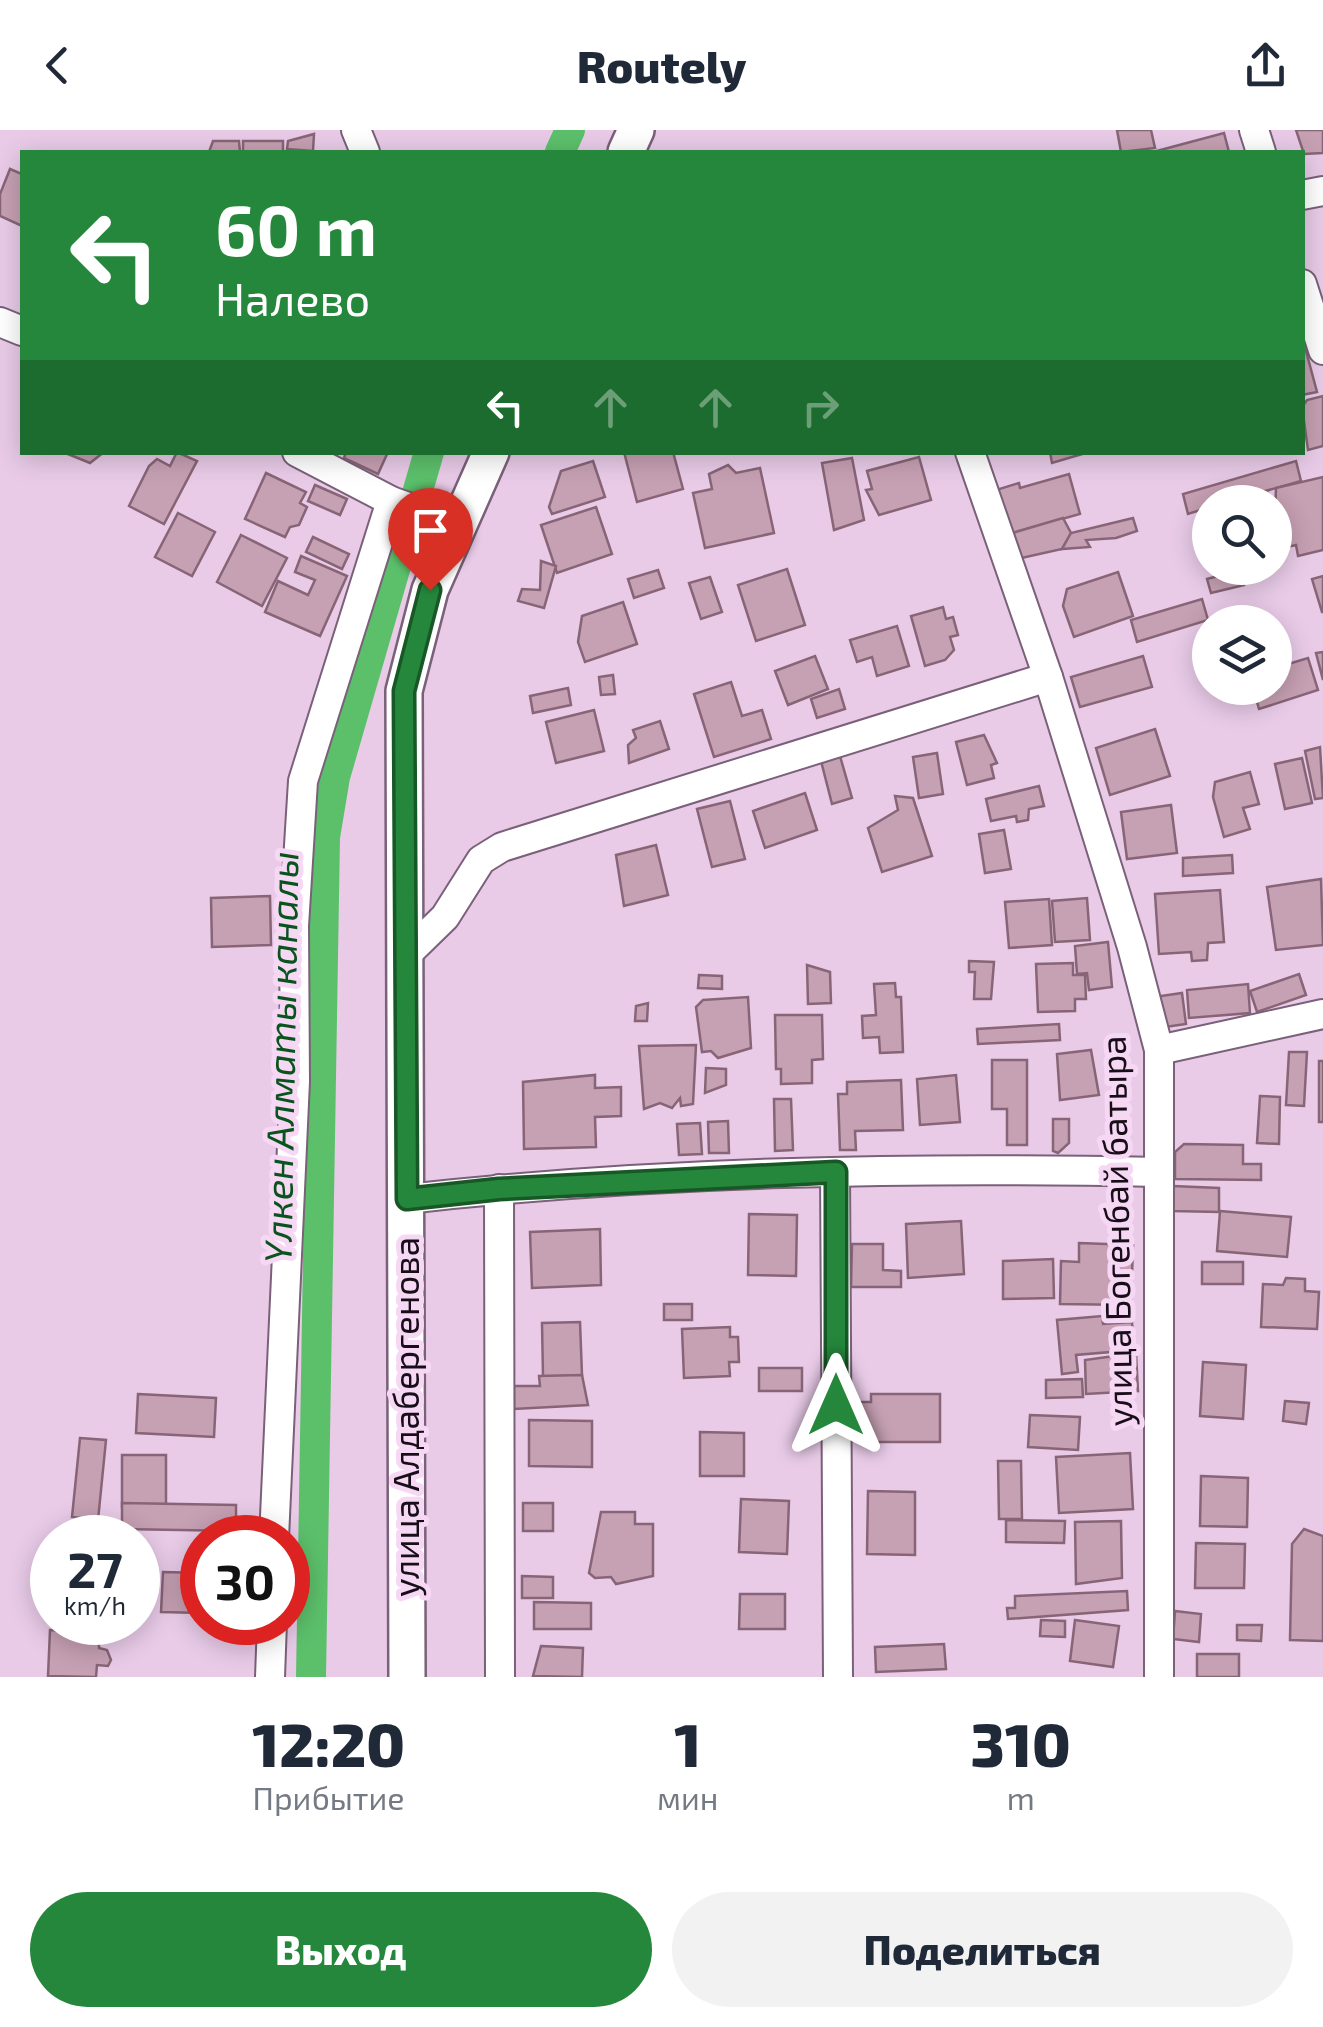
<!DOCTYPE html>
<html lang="ru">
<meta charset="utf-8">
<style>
:root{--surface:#fff;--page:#f2f2f3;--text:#1f2937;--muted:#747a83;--accent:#25873b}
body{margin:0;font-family:"Exo 2",sans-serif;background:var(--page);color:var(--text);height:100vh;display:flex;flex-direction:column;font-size:38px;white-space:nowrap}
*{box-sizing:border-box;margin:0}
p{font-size:32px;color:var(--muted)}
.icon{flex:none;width:55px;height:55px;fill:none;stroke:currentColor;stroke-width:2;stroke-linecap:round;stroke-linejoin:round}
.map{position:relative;height:1547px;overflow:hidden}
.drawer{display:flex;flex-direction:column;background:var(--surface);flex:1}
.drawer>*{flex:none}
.banner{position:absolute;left:20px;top:20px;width:1285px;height:305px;border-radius:0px;box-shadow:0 5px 25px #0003;background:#25873b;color:#fff;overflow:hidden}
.tools{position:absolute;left:1192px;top:355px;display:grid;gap:20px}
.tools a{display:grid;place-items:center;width:100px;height:100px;border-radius:50%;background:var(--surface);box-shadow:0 5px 25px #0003;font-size:50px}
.speed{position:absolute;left:30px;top:1385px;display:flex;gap:20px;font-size:50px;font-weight:700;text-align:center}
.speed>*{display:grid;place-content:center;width:130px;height:130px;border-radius:50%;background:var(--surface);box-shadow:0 5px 25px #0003;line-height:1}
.speed small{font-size:25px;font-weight:400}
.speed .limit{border:15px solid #d22;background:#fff;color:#111}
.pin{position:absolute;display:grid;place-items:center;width:85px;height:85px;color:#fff;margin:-102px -42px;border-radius:50% 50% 50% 0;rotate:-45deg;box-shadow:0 0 10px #0007}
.pin .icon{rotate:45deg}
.me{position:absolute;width:110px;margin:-55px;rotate:0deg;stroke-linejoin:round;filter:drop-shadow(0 0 8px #0008)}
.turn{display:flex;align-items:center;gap:35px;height:210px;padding:0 30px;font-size:45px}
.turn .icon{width:130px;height:130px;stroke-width:2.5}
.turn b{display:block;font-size:70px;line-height:85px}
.lanes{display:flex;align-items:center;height:95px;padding:0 30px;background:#0003;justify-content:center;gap:50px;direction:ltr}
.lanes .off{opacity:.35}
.eta{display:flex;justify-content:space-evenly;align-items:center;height:170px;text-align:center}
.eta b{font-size:60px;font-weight:800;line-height:70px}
.cta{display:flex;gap:20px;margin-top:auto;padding:20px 30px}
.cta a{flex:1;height:115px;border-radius:60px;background:var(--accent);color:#fff;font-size:40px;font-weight:800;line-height:115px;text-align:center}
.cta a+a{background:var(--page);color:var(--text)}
header{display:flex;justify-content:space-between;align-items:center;height:130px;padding:0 30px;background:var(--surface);font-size:45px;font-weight:800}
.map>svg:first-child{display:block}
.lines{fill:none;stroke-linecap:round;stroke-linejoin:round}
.canal{stroke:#5cc06b;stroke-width:30}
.building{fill:#c6a0b3;stroke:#876576;stroke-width:2.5}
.minor-casing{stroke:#7a6079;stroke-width:32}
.major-casing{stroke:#7a6079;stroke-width:40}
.minor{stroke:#fff;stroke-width:28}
.major{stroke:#fff;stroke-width:35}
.route-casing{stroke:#185826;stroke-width:25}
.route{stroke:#25873b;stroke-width:18}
.labels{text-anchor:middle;stroke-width:10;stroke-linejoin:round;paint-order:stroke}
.street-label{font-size:35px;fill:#180e18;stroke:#f6d8f5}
.water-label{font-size:38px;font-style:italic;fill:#09531d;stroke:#f6d8f5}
</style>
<header><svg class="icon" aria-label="back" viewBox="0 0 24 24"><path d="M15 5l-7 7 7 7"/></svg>Routely<svg class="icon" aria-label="share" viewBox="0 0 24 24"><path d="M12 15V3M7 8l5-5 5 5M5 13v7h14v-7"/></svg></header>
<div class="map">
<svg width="1323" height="1547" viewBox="0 0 1323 1547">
<rect width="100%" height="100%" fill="#e9cbe8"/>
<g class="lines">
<g class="canal">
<polyline points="560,22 570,0"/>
<polyline points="311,1547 325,707 335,647 429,322"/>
</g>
</g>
<g class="building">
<polygon points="1117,0 1151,0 1155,18 1121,22"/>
<polygon points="1296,0 1323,0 1323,23 1304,24"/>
<polygon points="1224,3 1229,22 1153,22"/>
<polygon points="314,4 313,21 287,19 288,11"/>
<polygon points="213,11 239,11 240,22 209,22"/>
<rect x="243" y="11" width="40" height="11"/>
<polygon points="10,39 22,44 22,96 0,86 0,64"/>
<polygon points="1302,206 1317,262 1302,265"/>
<polygon points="1323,266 1323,316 1308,320 1302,277 1307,270"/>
<polygon points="63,322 104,322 90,333"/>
<polygon points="177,322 197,331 164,394 129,376 149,336 157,329 170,336"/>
<polygon points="346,322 388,322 378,344 344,328"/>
<polygon points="624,322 673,322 683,359 637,372"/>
<polygon points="1050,322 1089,322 1052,333"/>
<polygon points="919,327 931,370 879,385 866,360 872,359 867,341"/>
<polygon points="852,328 864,390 834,400 822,333"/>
<polygon points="593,331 605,367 552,384 549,377 561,341"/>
<polygon points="1296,331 1301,351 1226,372 1210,372 1210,377 1188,384 1183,364"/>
<polygon points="728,335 736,343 760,338 774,403 705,418 693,363 712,359 709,344"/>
<polygon points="266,343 306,362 300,373 307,377 299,395 290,397 285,407 245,389"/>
<polygon points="1069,344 1080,384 1009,404 996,360 1019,353 1020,358"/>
<polygon points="1323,347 1323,420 1298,426 1296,415 1283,418 1275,385 1276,358"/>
<polygon points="315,355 347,369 340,385 308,371"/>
<polygon points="1267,361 1270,372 1229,372"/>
<polygon points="596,377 612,424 557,443 541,395"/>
<polygon points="178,383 215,402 192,446 155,427"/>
<polygon points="1063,388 1071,403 1062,419 1017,429 1009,404"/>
<polygon points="1133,388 1137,401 1116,408 1086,410 1090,417 1062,419 1071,403"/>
<polygon points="241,405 287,428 262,476 217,452"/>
<polygon points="313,407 349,424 342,439 306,422"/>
<polygon points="301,426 347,446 320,506 265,482 278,451 308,465 315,450 295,442"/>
<polygon points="541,431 556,436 544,478 518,471 522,459 540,460"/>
<polygon points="787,439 805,495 756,511 738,455"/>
<polygon points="658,440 664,458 634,468 628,449"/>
<polygon points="1241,440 1244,455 1211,463 1207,449"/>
<polygon points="1118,442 1133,486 1074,507 1063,476 1067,459"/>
<polygon points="1323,446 1323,482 1322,482 1312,449"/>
<polygon points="710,447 722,482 701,489 689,453"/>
<polygon points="1202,469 1208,490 1137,512 1131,490"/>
<polygon points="623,472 637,514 585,532 578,512 582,486"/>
<polygon points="943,477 946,489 953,487 958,505 950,507 954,520 945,530 925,536 911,486"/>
<polygon points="897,496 909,536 877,546 872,527 857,532 850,510"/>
<polygon points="1323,522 1323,550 1316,523"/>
<polygon points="815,526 828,559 788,575 775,541"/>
<polygon points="1143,526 1152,557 1080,577 1071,547"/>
<polygon points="1308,528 1318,560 1259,579 1253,558 1275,558 1275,538"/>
<polygon points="613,545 615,564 601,565 599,547"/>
<polygon points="731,552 742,586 762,580 771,609 714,627 694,564"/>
<polygon points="568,558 571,575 533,583 530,566"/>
<polygon points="839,559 845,579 817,588 811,569"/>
<polygon points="594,580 604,621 556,633 546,592"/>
<polygon points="660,591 669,619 629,633 628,615 636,608 633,600"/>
<polygon points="1155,599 1170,646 1110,665 1096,618"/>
<polygon points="984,605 997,633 991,635 994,648 967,655 956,612"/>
<polygon points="1320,617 1323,668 1315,669 1305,621"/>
<polygon points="937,623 943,664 919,668 913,627"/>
<polygon points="840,626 852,668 832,674 821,631"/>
<polygon points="1302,628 1312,673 1285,679 1275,634"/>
<polygon points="1250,642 1259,674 1243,678 1250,699 1224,707 1213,667 1215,652"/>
<polygon points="1039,656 1044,676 1029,679 1028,690 1017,692 1016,686 991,691 986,669"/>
<polygon points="805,663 817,700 765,718 753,681"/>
<polygon points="895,666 913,668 932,726 882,742 868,698 898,680"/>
<polygon points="730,671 745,729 712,737 697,679"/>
<polygon points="1171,675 1177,723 1127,729 1121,682"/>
<polygon points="1004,700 1011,739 985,743 979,704"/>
<polygon points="656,715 668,765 624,776 616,725"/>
<polygon points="1232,725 1233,743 1183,746 1183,728"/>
<polygon points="1321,749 1323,815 1276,820 1267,757"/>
<polygon points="1220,760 1224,812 1208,813 1207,830 1192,831 1191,822 1159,824 1155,764"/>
<polygon points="270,766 271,815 212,817 211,768"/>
<polygon points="1087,768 1090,810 1055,812 1052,771"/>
<polygon points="1049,769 1052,815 1009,818 1005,772"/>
<polygon points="1108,812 1112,857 1089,860 1087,843 1077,844 1075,816"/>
<polygon points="969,831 994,832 991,869 974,869 975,842 969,842"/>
<polygon points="1073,833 1073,845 1085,845 1086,869 1075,869 1075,881 1038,882 1036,834"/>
<polygon points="807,835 830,842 831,873 808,874"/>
<polygon points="1299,844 1306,865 1257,882 1250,861"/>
<polygon points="699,845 722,846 722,859 698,858"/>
<polygon points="895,853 896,867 901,867 903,922 880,923 879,907 863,908 862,886 876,885 874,854"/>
<polygon points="1248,854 1250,883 1189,888 1187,860"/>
<polygon points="1182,863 1186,894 1158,898 1154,867"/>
<polygon points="748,867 751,918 718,928 711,921 702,922 696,877 703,870"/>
<polygon points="648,873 647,891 635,891 636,876"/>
<polygon points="775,885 822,885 823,929 812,930 812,953 781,954 781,939 776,939"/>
<polygon points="1059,894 1060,910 978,914 977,899"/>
<polygon points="696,915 693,974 681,976 680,968 672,978 660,973 644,979 639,916"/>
<polygon points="1091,920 1099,965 1060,970 1057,924"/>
<polygon points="1289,922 1307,922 1304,976 1286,975"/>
<polygon points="992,930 1027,930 1027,1015 1007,1015 1007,979 992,979"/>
<rect x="1319" y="931" width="4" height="61"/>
<polygon points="706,938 726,939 726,955 705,963"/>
<polygon points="595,945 595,958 621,957 621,986 595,987 596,1017 524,1019 523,952"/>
<polygon points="956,945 960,992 920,995 917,949"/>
<polygon points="901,950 903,1000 855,1001 856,1020 840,1020 838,964 847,964 847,952"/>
<polygon points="1260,966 1280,967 1279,1014 1257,1013"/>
<polygon points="774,969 791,969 793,1020 775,1021"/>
<polygon points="1053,989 1069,989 1069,1013 1058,1023 1053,1021"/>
<polygon points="728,991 729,1023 709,1023 708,992"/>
<polygon points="700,993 702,1024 679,1025 677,994"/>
<polygon points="1184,1014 1243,1015 1243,1034 1261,1034 1261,1050 1175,1049 1175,1022"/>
<polygon points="1173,1056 1219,1058 1219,1082 1172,1081"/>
<polygon points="1220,1081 1291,1087 1287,1127 1217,1121"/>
<polygon points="749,1084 797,1085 796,1146 748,1145"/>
<polygon points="961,1091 964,1144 908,1148 906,1094"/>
<polygon points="600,1099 601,1155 532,1158 530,1102"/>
<polygon points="1079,1113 1133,1115 1131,1175 1060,1174 1061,1131 1079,1132"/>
<polygon points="852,1114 883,1114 883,1140 901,1141 901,1157 851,1157"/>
<polygon points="1053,1129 1054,1168 1003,1169 1003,1131"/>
<rect x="1202" y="1132" width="41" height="22"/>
<polygon points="1286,1148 1305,1149 1305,1161 1319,1162 1317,1199 1261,1197 1263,1154 1283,1155"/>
<rect x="664" y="1174" width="28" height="16"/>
<polygon points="1102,1186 1103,1194 1132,1192 1134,1220 1076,1225 1078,1242 1062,1244 1057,1190"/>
<polygon points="580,1192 582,1245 543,1247 542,1193"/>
<polygon points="730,1197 730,1207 738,1207 739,1232 729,1232 730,1246 684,1248 682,1199"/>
<polygon points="1136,1223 1138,1261 1086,1264 1085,1230"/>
<polygon points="1203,1232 1246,1235 1243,1289 1200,1286"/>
<rect x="759" y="1238" width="43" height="23"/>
<polygon points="582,1245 588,1275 514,1279 514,1256 540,1256 539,1246"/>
<polygon points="1082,1249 1083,1267 1046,1268 1046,1250"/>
<polygon points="138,1264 216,1268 214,1307 136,1303"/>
<polygon points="871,1264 940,1264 940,1312 860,1312 860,1272 871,1272"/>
<polygon points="1285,1271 1309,1273 1306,1294 1283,1291"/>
<polygon points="1030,1285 1080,1287 1078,1320 1028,1317"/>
<polygon points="529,1290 592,1291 592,1337 529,1336"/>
<polygon points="700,1302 744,1303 744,1346 700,1346"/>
<polygon points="80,1308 106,1310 98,1390 72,1387"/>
<polygon points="1130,1323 1133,1379 1059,1383 1056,1327"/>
<rect x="122" y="1325" width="44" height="52"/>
<polygon points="998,1331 1021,1331 1022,1389 999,1389"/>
<polygon points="1201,1346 1248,1348 1247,1397 1200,1396"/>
<polygon points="868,1361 915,1362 915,1425 867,1424"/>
<polygon points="741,1369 789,1371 787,1424 739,1422"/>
<polygon points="122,1373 236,1375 236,1401 122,1399"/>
<rect x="523" y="1373" width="30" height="28"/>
<polygon points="601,1382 635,1382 635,1394 653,1394 653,1446 616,1454 611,1447 595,1448 589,1443"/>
<polygon points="1006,1390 1065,1391 1064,1413 1006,1412"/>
<polygon points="1121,1391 1122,1448 1076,1454 1075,1392"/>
<polygon points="1304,1399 1323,1406 1323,1511 1290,1510 1292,1414"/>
<polygon points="1196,1413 1245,1414 1244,1458 1195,1458"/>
<polygon points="138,1432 147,1433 145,1471 138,1471"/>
<polygon points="163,1442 202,1443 202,1483 161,1482"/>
<polygon points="522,1446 553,1447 553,1468 522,1468"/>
<polygon points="1127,1461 1128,1480 1008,1489 1007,1478 1015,1478 1015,1466"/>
<polygon points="740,1464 785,1464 785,1499 739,1499"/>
<polygon points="534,1472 591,1473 591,1499 534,1499"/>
<polygon points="1175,1481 1201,1484 1199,1512 1173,1509"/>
<polygon points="1041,1490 1065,1491 1065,1507 1040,1506"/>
<polygon points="1075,1490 1119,1496 1113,1537 1070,1531"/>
<polygon points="1237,1495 1262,1495 1261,1511 1237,1510"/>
<polygon points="50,1500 99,1502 99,1518 107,1520 111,1530 108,1536 97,1535 96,1547 48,1546"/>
<polygon points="944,1514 946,1539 876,1542 875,1517"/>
<polygon points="541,1516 583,1518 582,1547 533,1546"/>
<rect x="1197" y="1524" width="42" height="23"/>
</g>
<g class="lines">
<g class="minor-casing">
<g id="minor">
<polyline points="356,0 365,22"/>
<polyline points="1254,0 1261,22"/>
<polyline points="1302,65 1323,61"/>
<polyline points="1302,154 1323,220"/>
<polyline points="0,192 22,201"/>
<polyline points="297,322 391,371 459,395"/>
<polyline points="970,322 1048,547 1132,817 1159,920 1159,1547"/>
<polyline points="405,826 445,787 481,730 502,717 1048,547"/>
<polyline points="1159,920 1323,884"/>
<polyline points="835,1042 838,1547"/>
<polyline points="499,1059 500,1547"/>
<path d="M407 1069C656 1041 909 1037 1159 1042"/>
<polyline points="274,1408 295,951 294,796 303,651 391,371"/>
<polyline points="270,1547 272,1492"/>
</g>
</g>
<g class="major-casing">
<g id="major">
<polyline points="626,22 636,0"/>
<polyline points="407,1547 404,561 430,460 491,322"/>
</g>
</g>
<use href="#minor" class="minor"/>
<use href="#major" class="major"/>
</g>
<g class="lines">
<g class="route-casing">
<polyline id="route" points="430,460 404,561 407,1069 499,1059 836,1042 836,1275"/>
</g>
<use href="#route" class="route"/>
</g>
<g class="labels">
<g class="street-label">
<text transform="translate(1117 1101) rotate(-91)" y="12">улица Богенбай батыра</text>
<text transform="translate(407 1287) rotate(-90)" y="12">улица Алдабергенова</text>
</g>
<g class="water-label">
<text transform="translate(282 927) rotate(-89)" y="13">Үлкен Алматы каналы</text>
</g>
</g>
</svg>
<div class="tools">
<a><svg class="icon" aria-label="search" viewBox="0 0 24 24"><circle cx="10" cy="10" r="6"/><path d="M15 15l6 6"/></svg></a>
<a><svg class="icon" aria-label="layers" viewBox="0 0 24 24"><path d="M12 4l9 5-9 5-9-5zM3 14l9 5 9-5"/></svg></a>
</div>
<div class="speed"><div>27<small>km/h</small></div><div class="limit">30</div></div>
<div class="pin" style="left:430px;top:460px;background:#d93025"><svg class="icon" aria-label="arrive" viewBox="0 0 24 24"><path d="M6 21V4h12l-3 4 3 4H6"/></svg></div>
<svg class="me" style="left:836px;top:1275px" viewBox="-20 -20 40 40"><path d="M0-17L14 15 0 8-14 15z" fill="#25873b" stroke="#fff" stroke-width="4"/></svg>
<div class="banner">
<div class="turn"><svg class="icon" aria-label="left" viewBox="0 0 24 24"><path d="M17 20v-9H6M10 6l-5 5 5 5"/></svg><div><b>60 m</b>Налево</div></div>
<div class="lanes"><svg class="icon" aria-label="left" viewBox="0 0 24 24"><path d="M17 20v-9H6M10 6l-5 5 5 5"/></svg><svg class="icon off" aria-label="ahead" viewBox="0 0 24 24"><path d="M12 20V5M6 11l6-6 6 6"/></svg><svg class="icon off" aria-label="ahead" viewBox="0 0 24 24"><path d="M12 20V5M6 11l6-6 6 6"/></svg><svg class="icon off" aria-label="right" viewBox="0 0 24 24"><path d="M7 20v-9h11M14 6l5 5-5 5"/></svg></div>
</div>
</div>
<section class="drawer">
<div class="eta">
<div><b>12:20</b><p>Прибытие</p></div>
<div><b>1</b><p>мин</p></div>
<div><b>310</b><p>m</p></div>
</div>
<div class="cta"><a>Выход</a><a>Поделиться</a></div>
</section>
